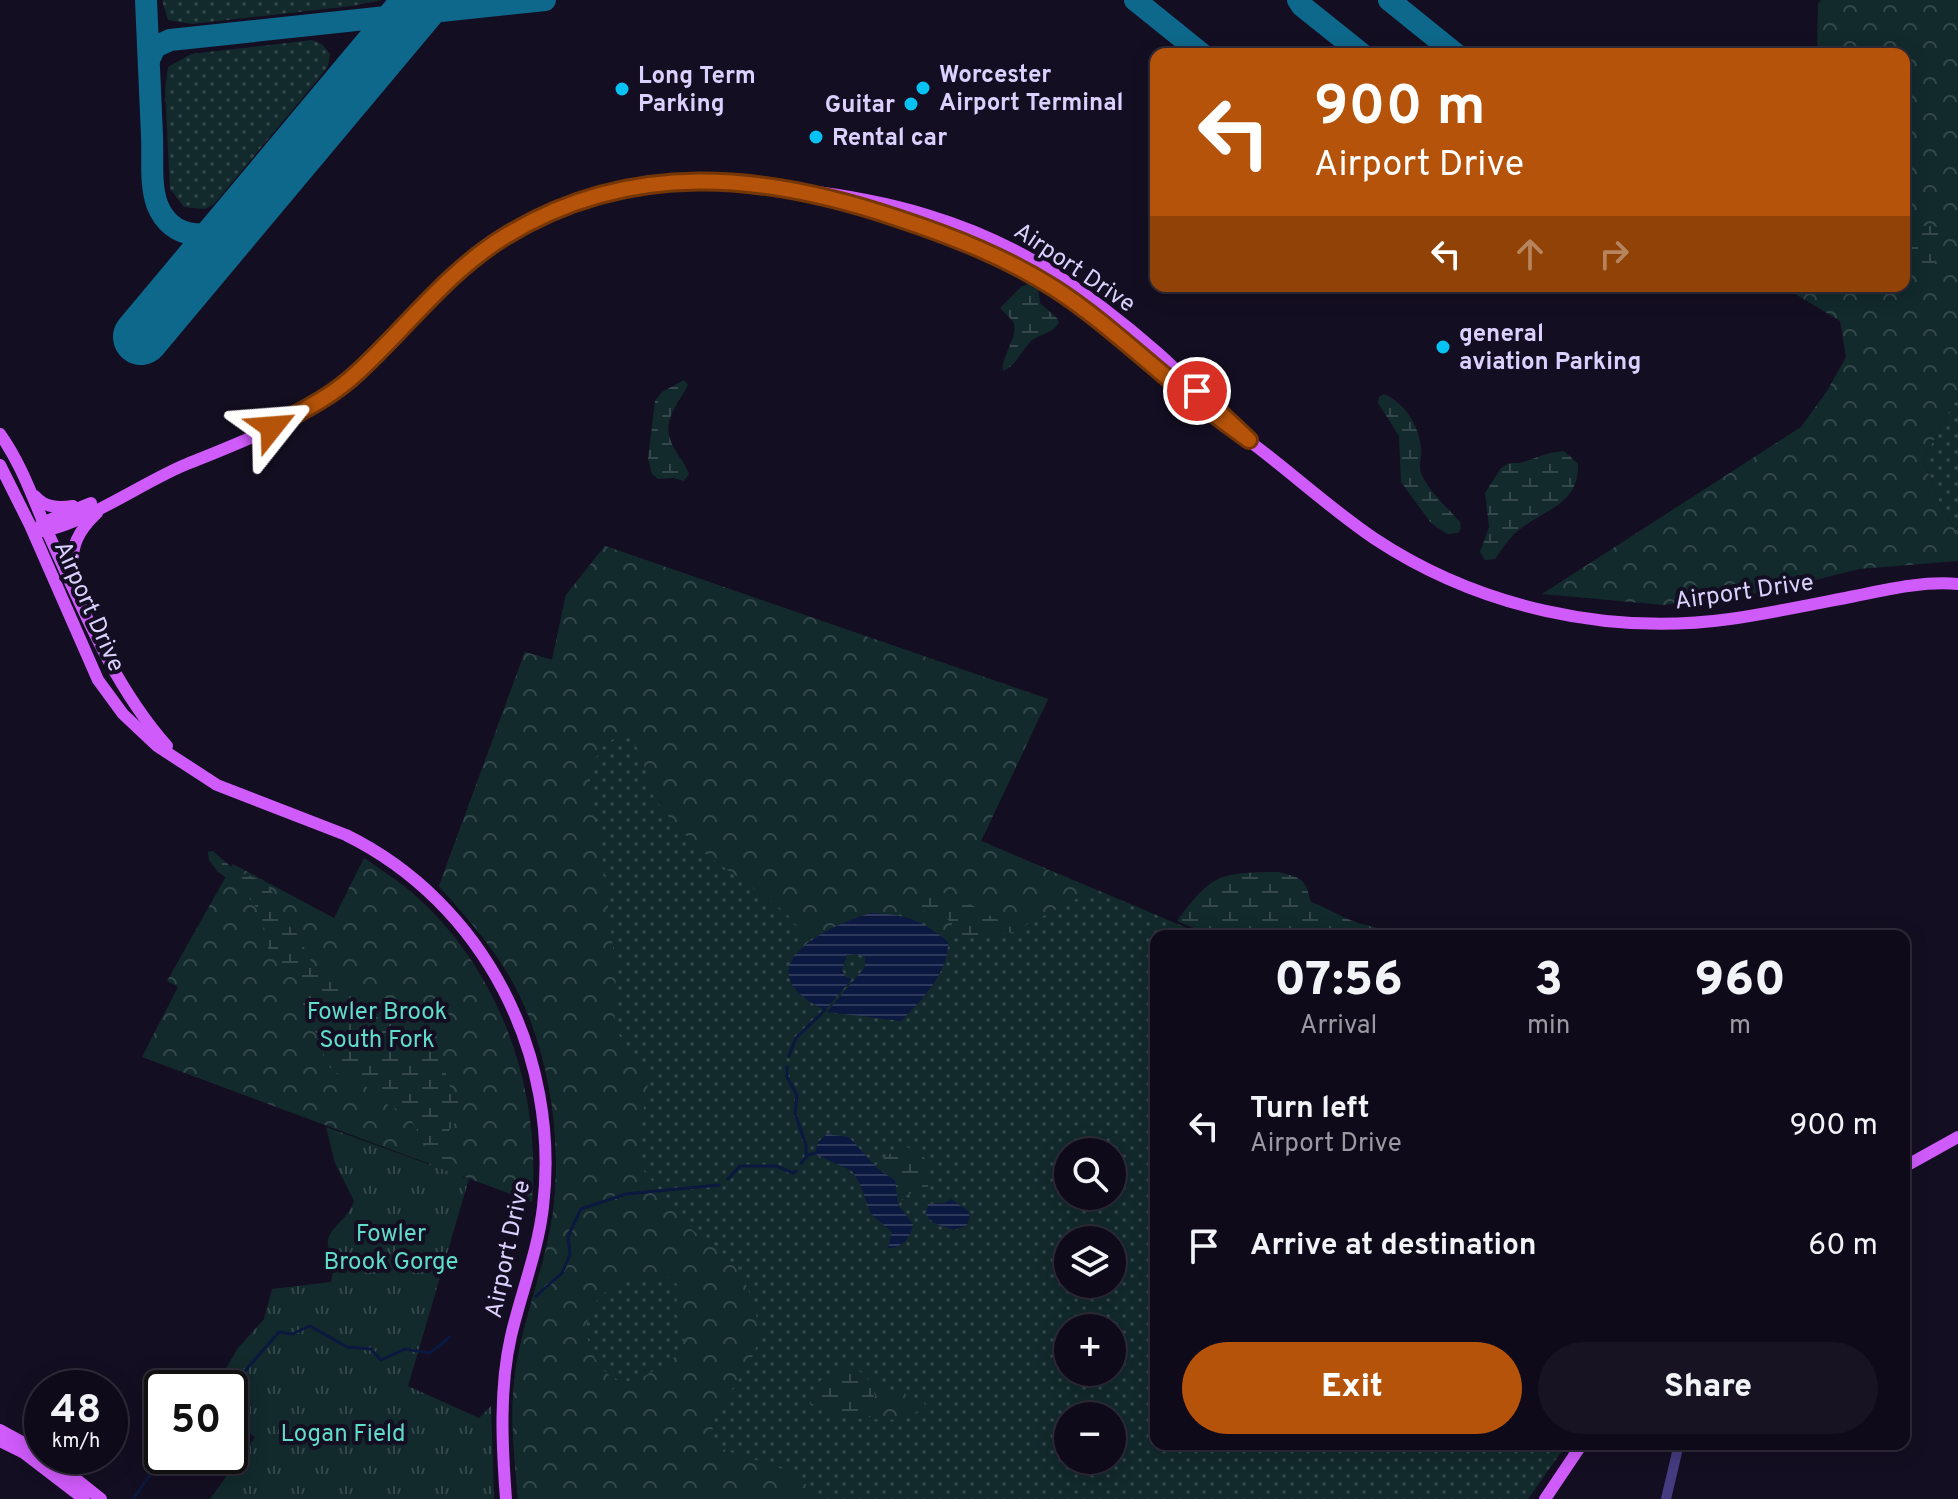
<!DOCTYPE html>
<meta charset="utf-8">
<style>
:root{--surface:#0f0a1a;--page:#181323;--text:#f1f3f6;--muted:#9b9aa2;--line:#2f2b39;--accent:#b45309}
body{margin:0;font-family:Overpass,sans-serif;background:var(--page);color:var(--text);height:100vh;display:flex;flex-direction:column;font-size:30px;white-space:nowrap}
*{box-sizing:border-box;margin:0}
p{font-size:26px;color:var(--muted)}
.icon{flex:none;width:44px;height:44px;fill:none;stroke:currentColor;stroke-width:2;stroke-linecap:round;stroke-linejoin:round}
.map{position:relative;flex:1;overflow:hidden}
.side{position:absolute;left:1150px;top:930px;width:760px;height:520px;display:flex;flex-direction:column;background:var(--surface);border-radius:16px;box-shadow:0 4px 20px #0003,0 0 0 2px var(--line)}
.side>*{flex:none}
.guide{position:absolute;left:1150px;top:48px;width:760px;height:244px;border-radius:16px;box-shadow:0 4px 20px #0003,0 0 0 2px var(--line);background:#b45309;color:#fff;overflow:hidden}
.buttons{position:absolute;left:1054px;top:1138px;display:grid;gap:16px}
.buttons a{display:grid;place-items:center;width:72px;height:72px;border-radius:50%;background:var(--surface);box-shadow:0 4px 20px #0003,0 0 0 2px var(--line);font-size:40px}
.speed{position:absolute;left:24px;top:1370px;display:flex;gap:16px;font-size:40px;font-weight:700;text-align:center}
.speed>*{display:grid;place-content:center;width:104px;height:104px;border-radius:50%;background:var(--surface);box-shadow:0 4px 20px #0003,0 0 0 2px var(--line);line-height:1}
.speed small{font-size:20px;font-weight:400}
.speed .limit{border:4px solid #111;border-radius:12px;background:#fff;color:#111}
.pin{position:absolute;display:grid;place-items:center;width:68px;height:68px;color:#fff;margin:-34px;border:4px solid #fff;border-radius:50%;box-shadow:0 2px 8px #0007}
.me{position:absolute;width:88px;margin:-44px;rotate:62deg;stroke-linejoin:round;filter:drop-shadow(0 0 6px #0008)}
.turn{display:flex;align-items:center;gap:28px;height:168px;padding:0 32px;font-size:36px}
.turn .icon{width:104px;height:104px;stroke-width:2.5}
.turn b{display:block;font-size:56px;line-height:68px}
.lanes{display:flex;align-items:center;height:76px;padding:0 32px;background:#0003;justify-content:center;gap:40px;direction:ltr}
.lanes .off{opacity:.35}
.eta{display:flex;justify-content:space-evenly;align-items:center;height:136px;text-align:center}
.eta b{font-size:48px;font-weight:800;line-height:56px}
.action{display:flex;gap:16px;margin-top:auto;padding:16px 32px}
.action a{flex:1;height:92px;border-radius:48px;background:var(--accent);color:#fff;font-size:32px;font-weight:800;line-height:92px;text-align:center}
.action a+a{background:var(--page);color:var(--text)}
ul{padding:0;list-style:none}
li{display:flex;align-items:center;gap:24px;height:120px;padding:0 32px}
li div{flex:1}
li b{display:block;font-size:30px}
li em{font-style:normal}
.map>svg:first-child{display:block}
.grass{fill:url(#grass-dots);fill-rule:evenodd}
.forest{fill:url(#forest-crowns);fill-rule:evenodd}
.wetland{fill:url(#wetland-marsh)}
.park{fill:url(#park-tufts)}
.water{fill:url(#water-rules)}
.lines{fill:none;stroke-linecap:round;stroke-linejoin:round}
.stream{stroke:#0b183f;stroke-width:3}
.taxiway{stroke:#0e688b;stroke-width:22}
.runway{stroke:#0e688b;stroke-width:56}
.minor{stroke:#453b80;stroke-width:10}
.major{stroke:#d05bfb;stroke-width:12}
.route-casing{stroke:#753606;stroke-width:20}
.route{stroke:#b45309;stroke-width:14}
.poi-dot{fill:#07c3f4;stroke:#140e22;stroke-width:3}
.labels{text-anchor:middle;stroke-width:8;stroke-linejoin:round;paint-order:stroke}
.poi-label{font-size:24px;font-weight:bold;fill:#dbd1fe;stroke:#140e22;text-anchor:start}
.street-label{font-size:24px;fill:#dbd1fe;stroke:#140e22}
.park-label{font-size:24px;fill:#5fdcca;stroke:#140e22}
</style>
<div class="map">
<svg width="1958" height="1499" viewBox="0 0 1958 1499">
<defs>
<pattern id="grass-dots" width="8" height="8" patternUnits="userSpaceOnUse" patternTransform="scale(2)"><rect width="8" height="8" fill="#122a2c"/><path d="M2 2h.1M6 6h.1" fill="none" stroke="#34484c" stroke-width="1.8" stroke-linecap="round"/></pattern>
<pattern id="forest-crowns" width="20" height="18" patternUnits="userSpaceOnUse" patternTransform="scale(2)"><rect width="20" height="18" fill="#122a2c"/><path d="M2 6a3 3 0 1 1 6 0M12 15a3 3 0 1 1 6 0" fill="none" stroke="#34484c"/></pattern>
<pattern id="wetland-marsh" width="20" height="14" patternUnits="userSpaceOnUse" patternTransform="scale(2)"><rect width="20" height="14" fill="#122a2c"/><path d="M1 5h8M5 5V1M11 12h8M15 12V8" fill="none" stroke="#34484c"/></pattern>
<pattern id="park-tufts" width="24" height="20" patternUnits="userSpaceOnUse" patternTransform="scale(2)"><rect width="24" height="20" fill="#122a2c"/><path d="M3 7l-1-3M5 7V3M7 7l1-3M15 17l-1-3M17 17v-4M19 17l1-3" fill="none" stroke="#34484c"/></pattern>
<pattern id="water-rules" width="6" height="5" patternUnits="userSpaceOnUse" patternTransform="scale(2)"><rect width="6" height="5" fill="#0b183f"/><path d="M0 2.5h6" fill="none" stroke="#2e395c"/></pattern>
</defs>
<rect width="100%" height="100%" fill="#140e22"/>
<g class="grass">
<polygon points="162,0 382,0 352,6 192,24 168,20"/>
<polygon points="312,40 322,44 330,54 328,66 320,77 214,204 205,209 184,207 170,189 165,90 168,67 191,54"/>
<polygon points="1958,395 1958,535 1941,506 1923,460"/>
<path d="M605 546 1048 699 981 841 1206 936H1156V1444H1557L1564 1448 1528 1499H518C515 1461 510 1422 514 1384 519 1331 540 1282 550 1230 566 1150 550 1042 507 972 488 941 463 913 439 886L525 652 552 660 566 595ZM1068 1152H1112V1196H1068ZM1068 1240H1112V1284H1068ZM1068 1328H1112V1372H1068ZM1068 1416H1112V1460H1068Z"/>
</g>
<g class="forest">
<polygon points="1821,0 1958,0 1958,395 1923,460 1941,506 1958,535 1958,561 1859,569 1772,591 1664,605 1542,594 1801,427 1827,391 1846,357 1840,321 1782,286 1904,286 1904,54 1817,54 1818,4"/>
<path d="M605 546 1048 699 981 841 1094 890 1016 930 947 893 901 904 947 919 952 923V930L947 939 929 925 900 914 871 913 813 937 798 952C801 943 803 936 798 928 786 906 724 870 701 850 687 837 660 810 652 793 643 771 647 756 628 737H616L600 749 590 772V790L601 845 616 974 614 1013 618 1034 643 1065 648 1085 638 1140 639 1160 644 1171C660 1190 673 1211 690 1228 697 1235 707 1240 715 1246 741 1267 759 1302 758 1337 756 1373 696 1417 717 1444 722 1450 732 1452 738 1455 750 1460 762 1460 774 1465 793 1474 808 1486 824 1499H518C515 1461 510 1422 514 1384 519 1331 540 1282 550 1230 566 1150 550 1042 507 972 488 941 463 913 439 886L525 652 552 660 566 595ZM667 1277 678 1285 676 1314 682 1325 684 1340 681 1351C674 1359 665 1364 656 1369 647 1375 639 1380 628 1381 599 1382 580 1338 589 1315 593 1302 606 1290 618 1284 633 1277 651 1281 667 1277Z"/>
<path d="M364 858C377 867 391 876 404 886 497 961 542 1085 532 1202L142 1057 178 987 167 981 233 864 334 918Z"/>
<path d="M867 1377C883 1393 904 1391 924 1401L925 1406 905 1420 864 1419 870 1417 875 1395Z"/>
</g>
<g class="wetland">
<path d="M1923 226H1935L1942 231C1946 250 1937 259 1926 273L1919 274 1905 262C1902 244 1911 237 1923 226Z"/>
<path d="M1033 282 1038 288 1040 303 1057 318 1059 323C1052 334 1041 333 1031 341 1021 351 1016 366 1003 371 1000 357 1020 336 1013 322 1010 317 1003 312 1000 308L1021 287Z"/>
<path d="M684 380 688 385C680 401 663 419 670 439 674 452 685 462 689 474L684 481 673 478 658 479 652 474 648 458 655 401 662 392Z"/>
<path d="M1384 394C1405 403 1419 426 1421 448 1422 457 1418 464 1421 473 1429 492 1447 507 1460 522L1461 529 1458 533 1447 534 1431 523 1401 482 1399 436 1378 403 1379 397Z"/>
<path d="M1564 451 1578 464C1579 505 1546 508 1519 530 1509 538 1503 548 1495 559L1485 560 1480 552 1489 527 1485 493 1501 468 1509 463H1520L1550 453Z"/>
<path d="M213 851 236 871 256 878 271 889 281 918 297 934 313 965 350 988 390 1004 406 1019 431 1035 445 1064 447 1081 463 1110C459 1122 440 1134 445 1149 446 1154 453 1160 456 1164 469 1181 465 1200 454 1216L430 1172 426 1148 412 1121 401 1111 376 1099 365 1085 337 1074 326 1064 321 1042 305 1012 299 985 292 973 269 952 262 918 256 907 241 888 218 872 209 860 208 852Z"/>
<path d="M1278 872C1302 878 1305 878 1311 902 1326 907 1339 916 1353 921 1368 927 1384 927 1397 936L1290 934 1212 936 1177 921C1213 873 1219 873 1278 872Z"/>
<polygon points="935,892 953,895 1016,930 1015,932 947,939 952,930 952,923 947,919 901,904 914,895"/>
<path d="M907 1147 924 1156C927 1169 932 1182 925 1194H908L898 1205 895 1180 875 1166 887 1155Z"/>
<path d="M854 1367C873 1379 878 1397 870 1417 852 1423 825 1413 809 1402 812 1379 834 1371 854 1367Z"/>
</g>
<path class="park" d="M326 1127 469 1179 408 1386 479 1418 491 1406 494 1499H210L255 1437 230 1421V1388H214L238 1348 264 1319 272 1289 331 1282 335 1261C314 1230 345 1228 354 1201L335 1163Z"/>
<g class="water">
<path d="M871 913C904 914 923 920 948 942 949 972 922 1000 901 1021L827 1012 865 967V957L856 954 847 955 842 970 846 977 852 979 825 1010C741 970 823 927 871 913Z"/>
<path d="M827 1134 849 1137 878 1169 895 1180 898 1205 913 1224C911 1238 902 1248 888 1248L892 1232 871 1214 860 1184 852 1171 815 1154 818 1142Z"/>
<polygon points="951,1199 968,1211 970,1218 967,1225 954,1230 934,1223 926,1215 928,1204 945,1203"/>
</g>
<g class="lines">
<g class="stream">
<polyline points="789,1056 796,1038 825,1010"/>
<polyline points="787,1067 787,1077 797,1095 795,1113 806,1145 806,1156"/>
<polyline points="801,1163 808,1155 816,1153"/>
<polyline points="728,1179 740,1166 776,1166 793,1173 796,1171"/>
<polyline points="536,1296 562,1273 570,1255 568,1236 581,1209 626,1194 719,1185"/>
<polyline points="230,1388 279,1332 292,1334 310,1326 347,1347 371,1349 381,1360 405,1349 430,1353 450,1337"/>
<polyline points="133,1499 152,1472 172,1456"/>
</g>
<g class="taxiway">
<path d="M146 0C148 45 150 91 152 136 153 158 150 184 157 204 172 243 212 240 240 219"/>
<polyline points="1135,0 1202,54"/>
<polyline points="1298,0 1302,6 1362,54"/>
<polyline points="1389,0 1456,54"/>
<polyline points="391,37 422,17"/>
<polyline points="149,60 155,47 170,40 545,0"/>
</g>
<polyline class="runway" points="141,337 423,0"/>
<polyline class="minor" points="1666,1499 1679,1444"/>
<g class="major">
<path d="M843 201C899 218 958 234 1010 263 1081 301 1139 355 1201 405"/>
<path d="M0 434C22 465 33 499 48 533 82 607 113 685 167 746"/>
<path d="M1245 438C1289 470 1329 508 1375 539 1478 607 1608 636 1730 619 1772 613 1814 604 1855 596 1889 589 1924 581 1958 584"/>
<path d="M0 465 30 525 98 680 123 714 157 746 217 785 346 835C484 903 561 1055 543 1207 538 1251 521 1293 511 1336 499 1388 502 1446 506 1499"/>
<path d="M35 496C45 508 59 508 73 506"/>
<polyline points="39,527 44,522 91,503"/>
<path d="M34 532C76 530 144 481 187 464 242 442 302 419 349 381 402 337 437 281 497 242 565 196 650 176 731 181 754 182 777 187 801 190 888 200 970 221 1046 268 1085 293 1123 322 1158 353 1189 381 1218 412 1249 440"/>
<path d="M74 573C69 547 79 530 97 513"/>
<polyline points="1904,1167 1958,1137"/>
<polyline points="0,1430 42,1453"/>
<polyline points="0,1441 24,1453 84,1499"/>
<polyline points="47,1456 101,1499"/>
<polyline points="1545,1499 1582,1444"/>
</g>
</g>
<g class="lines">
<g class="route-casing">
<path id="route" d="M272 427C302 411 333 396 358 372 407 327 446 273 504 237 630 159 765 173 900 219 954 237 1005 257 1054 288 1093 313 1127 344 1163 374 1191 397 1220 419 1249 440L1197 391"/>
</g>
<use href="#route" class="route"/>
</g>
<g class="poi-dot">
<circle cx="923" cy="88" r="8"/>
<circle cx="622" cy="89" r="8"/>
<circle cx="911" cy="104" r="8"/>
<circle cx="816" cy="137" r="8"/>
<circle cx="1443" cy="347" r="8"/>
</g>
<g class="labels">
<g class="poi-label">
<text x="939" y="82">Worcester<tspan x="939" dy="28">Airport Terminal</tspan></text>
<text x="638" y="83">Long Term<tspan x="638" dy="28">Parking</tspan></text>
<text x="895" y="112" text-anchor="end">Guitar</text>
<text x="832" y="145">Rental car</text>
<text x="1459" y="341">general<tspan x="1459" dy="28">aviation Parking</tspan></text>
</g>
<g class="street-label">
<text transform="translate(1075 267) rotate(34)" y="8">Airport Drive</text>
<text transform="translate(1744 591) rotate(-8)" y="8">Airport Drive</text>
<text transform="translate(90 606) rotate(66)" y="8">Airport Drive</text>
<text transform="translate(507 1249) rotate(-78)" y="8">Airport Drive</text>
</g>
<g class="park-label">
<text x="377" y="1019">Fowler Brook<tspan x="377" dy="28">South Fork</tspan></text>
<text x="391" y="1241">Fowler<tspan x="391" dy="28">Brook Gorge</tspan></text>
<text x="343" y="1441">Logan Field</text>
</g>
</g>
</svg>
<div class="buttons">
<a><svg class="icon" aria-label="search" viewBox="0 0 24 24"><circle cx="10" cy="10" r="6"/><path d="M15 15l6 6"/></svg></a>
<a><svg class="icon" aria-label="layers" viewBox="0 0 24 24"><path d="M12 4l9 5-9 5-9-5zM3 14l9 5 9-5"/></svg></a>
<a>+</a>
<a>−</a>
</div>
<div class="speed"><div>48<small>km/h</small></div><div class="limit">50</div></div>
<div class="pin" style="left:1197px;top:391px;background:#d93025"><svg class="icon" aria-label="arrive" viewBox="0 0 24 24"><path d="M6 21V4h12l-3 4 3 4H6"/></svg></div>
<svg class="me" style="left:272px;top:427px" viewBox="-20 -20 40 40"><path d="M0-17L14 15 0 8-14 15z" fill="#b45309" stroke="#fff" stroke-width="4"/></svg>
<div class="guide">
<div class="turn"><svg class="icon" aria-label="left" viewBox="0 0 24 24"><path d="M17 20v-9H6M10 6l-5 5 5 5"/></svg><div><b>900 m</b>Airport Drive</div></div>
<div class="lanes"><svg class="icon" aria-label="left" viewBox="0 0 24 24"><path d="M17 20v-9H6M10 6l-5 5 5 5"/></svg><svg class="icon off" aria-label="ahead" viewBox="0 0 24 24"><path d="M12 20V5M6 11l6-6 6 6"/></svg><svg class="icon off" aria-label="right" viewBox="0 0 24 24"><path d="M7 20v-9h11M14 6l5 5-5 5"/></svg></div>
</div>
<section class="side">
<div class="eta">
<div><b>07:56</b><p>Arrival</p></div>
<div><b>3</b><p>min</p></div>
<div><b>960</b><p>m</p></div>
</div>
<ul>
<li><svg class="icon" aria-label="left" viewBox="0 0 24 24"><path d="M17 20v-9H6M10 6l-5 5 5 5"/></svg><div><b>Turn left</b><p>Airport Drive</p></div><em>900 m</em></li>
<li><svg class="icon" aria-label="arrive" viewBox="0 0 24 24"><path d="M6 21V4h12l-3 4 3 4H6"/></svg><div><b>Arrive at destination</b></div><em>60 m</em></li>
</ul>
<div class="action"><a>Exit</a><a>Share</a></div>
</section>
</div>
